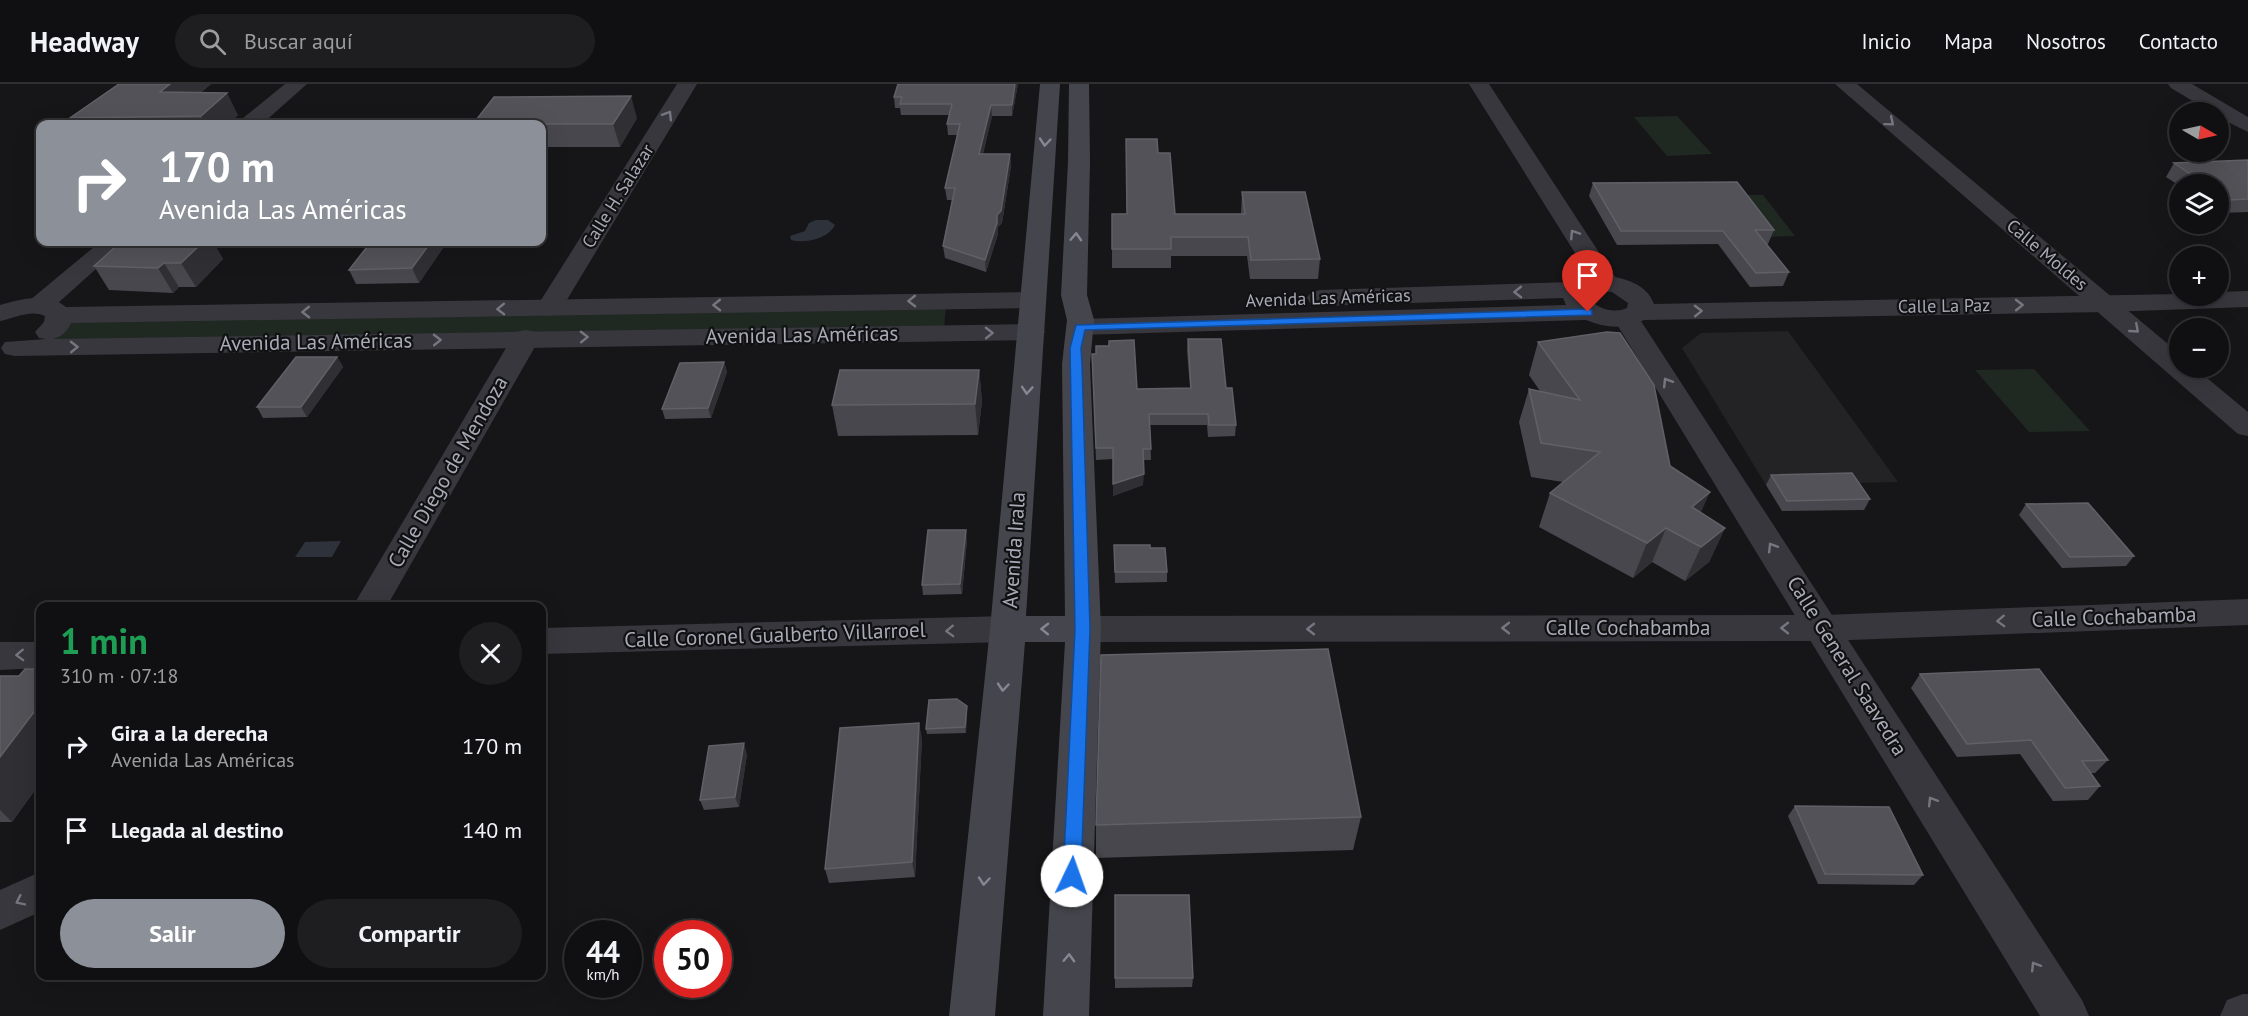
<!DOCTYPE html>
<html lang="es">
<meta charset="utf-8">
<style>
:root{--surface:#101012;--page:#1e1e20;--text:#f1f3f6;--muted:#9c9d9f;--line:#303032;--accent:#8c9099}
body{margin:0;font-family:"PT Sans",sans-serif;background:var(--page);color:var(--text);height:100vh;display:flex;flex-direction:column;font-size:22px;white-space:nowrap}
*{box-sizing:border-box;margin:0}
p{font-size:20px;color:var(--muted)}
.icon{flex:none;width:33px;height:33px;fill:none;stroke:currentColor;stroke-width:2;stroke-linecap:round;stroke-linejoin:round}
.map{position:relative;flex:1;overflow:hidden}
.details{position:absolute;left:36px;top:518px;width:510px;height:378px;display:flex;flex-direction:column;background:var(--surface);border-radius:12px;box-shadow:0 6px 24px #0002,0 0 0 2px var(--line)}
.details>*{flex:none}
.top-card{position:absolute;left:36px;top:36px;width:510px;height:126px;border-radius:12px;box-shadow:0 6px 24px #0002,0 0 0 2px var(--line);background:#8c9099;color:#fff;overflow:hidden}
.needle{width:39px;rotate:99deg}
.buttons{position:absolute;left:2169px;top:18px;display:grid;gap:12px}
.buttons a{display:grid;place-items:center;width:60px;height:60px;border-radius:50%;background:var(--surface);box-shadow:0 6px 24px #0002,0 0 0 2px var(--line);font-size:30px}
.speed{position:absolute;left:564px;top:836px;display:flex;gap:12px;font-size:30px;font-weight:700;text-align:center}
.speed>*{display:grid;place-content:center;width:78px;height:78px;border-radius:50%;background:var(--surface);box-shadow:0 6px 24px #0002,0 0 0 2px var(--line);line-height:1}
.speed small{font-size:15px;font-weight:400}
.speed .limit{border:9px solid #d22;background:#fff;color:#111}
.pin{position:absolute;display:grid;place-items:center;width:51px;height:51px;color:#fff;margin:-62px -26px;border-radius:50% 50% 50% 0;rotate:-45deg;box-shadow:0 0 6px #0007}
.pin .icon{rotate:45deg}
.me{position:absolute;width:66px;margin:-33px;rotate:3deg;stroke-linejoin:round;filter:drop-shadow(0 0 4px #0008)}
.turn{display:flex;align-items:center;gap:21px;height:126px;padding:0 24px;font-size:27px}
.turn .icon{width:78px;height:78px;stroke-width:2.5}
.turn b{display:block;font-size:42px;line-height:51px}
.round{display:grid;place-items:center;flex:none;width:63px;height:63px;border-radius:32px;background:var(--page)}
.overview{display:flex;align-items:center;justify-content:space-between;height:102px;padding:0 24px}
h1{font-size:36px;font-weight:800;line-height:45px;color:#1e9e55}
.cta{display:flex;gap:12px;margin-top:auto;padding:12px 24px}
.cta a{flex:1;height:69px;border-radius:36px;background:var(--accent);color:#fff;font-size:24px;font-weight:800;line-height:69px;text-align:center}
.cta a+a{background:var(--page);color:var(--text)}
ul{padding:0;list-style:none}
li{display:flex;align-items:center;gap:18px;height:84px;padding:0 24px}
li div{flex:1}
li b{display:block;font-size:22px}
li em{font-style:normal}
header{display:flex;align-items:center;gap:36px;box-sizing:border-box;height:84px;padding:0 30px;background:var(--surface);border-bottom:2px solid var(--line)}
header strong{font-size:28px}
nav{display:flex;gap:33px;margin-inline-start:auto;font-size:21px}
.search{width:420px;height:54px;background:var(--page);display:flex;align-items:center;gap:15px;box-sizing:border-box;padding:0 21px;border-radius:33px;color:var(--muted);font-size:22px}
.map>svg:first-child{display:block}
.built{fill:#232225}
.green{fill:#202822}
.water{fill:#2d323b}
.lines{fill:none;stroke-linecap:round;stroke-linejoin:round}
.minor{fill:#37373d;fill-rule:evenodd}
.tertiary{fill:#37373d;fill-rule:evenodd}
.secondary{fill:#45464d;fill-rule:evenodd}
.wall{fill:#48474d}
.shaded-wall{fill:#302f33}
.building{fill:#535258;stroke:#606067;stroke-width:1.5}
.oneway{stroke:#767680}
.oneway2{stroke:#868792}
.route{fill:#1a73e8;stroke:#114b97;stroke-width:1.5}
.labels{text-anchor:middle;stroke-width:4.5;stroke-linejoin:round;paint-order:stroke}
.far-street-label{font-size:18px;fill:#a9aab7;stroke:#111113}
.street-label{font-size:21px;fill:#a9aab7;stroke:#111113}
</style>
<header>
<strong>Headway</strong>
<div class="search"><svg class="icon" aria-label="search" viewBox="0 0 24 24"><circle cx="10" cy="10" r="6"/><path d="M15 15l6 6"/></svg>Buscar aquí</div>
<nav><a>Inicio</a><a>Mapa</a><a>Nosotros</a><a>Contacto</a></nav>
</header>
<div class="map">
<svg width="2248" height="932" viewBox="0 0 2248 932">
<rect width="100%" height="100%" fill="#161618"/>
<polygon class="built" points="1788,247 1898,398 1766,401 1682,264 1701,249"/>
<g class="green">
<polygon points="1677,32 1712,70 1667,72 1634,33"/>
<polygon points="1733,111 1763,111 1795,152 1763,153"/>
<polygon points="946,221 944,245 45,260 69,236"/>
<polygon points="2034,285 2090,347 2029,348 1975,286"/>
</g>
<g class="water">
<path d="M816 136H828L835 141C828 155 805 160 791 156L790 152 805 147 809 139Z"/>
<polygon points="341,457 332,473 295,473 305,458"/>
</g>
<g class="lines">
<g class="minor">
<polygon points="285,0 307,0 262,40 240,40 242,35"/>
<polygon points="677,0 697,0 562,224 558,230 549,232 540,230 536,224"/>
<polygon points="1469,0 1489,0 1619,199 1615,204 1606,207 1597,204"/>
<polygon points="1835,0 1857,0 2180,270 2180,284 2195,284 2248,328 2248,352 2238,350"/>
<polygon points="2168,0 2192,0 2248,33 2248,48 2218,33 2218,28 2211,28 2171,4"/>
<polygon points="100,158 126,158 48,228 39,230 30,228 26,222 30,216"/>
<polygon points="1626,226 1635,228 1639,234 2082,916 2089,932 2040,932 1613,234 1617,228"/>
<polygon points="526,246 536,248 540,254 387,522 353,522 512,254 516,248"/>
<polygon points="1008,532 1020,536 1026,545 1020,554 1008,558 542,570 542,544"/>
<polygon points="0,558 40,558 40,584 0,586"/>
<polygon points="40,788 40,828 0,846 0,806"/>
<polygon points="2243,910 2248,910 2248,932 2220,932 2227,916"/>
</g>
<g class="tertiary">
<path d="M1596 191C1617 192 1646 197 1654 220L2180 210V212H2218V208L2248 207V223L2106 228 1644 236C1625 246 1605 244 1586 236L1080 251 1070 249 1067 243 1070 237 1080 235 1566 221 1563 214 1320 222 1311 220 1307 214 1311 208 1320 206 1571 198ZM1597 207 1612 208 1628 219 1627 224C1614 230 1594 225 1588 211Z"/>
<path d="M1033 208 1042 210 1046 216 1042 222 1033 224 71 239C68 247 61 253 53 255L1031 240 1041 242 1045 248 1041 254 1031 256 15 272 5 270 1 264 5 258 46 255 39 254 35 248 44 238 45 232C32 225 14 234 0 237V221C21 215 48 208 66 223Z"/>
<polygon points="2248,515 2248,541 1824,557 1083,558 1071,554 1065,545 1071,536 1083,532 1824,531"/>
</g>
<polygon class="secondary" points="1040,0 1060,0 1026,532 1065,532 1062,280 1067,236 1061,211 1068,78 1069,0 1089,0 1090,78 1087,211 1094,236 1090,280 1101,545 1089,932 1043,932 1065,558 1025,558 995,932 949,932 990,545"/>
</g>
<g class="wall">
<polygon points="119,0 211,0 200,9 238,31 228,40 74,40 70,34"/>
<polygon points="1018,0 1012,32 992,32 983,70 1010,70 1011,82 1002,139 998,143 998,150 986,188 945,174 943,162 952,116 947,116 945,104 957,51 948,51 947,40 949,31 901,31 900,24 895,24 894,13"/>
<polygon points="637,34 620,63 542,63 542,40"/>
<polygon points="1158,69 1175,130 1241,130 1242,108 1320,175 1318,195 1250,195 1247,172 1171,172 1171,184 1112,184 1112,130 1127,130"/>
<polygon points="2248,76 2248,128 2218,129 2218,100 2180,100 2180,102 2166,93 2174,79"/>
<polygon points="1593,99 1774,146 1768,160 1766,160 1789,188 1783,202 1750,203 1718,160 1617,161 1589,112"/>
<polygon points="121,158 213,158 223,175 196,203 179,203 173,209 109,206 94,182"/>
<polygon points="447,158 419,199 356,200 349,186"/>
<polygon points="1188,255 1226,304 1236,341 1235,352 1208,353 1207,341 1150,341 1151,376 1143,376 1143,401 1113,412 1113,375 1096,376 1092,270 1096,270 1137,305 1190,304 1187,266"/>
<polygon points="1538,258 1670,382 1701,429 1725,444 1709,478 1685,497 1652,478 1633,494 1539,443 1550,409 1563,398 1531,393 1519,338 1529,305 1540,307 1529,291"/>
<polygon points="337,273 343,283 307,333 263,334 257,323"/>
<polygon points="724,278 727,288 711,334 665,335 662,325"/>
<polygon points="979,286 982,317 978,351 838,352 832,321"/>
<polygon points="1771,391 1870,415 1864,426 1782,427 1766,401"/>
<polygon points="2026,420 2134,472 2126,482 2062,484 2019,431"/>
<polygon points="967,456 962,510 923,511 922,501"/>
<polygon points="1114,461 1150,464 1167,488 1167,498 1115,499"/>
<polygon points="40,585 40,699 12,738 0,738 0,592 19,592"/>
<polygon points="1920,590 2108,676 2095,689 2091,689 2100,702 2088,716 2053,717 2020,670 1957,673 1911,604"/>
<polygon points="967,622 967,628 966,649 927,650 926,645"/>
<polygon points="922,654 915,793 829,799 825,785"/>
<polygon points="747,670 739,723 704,726 700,716"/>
<polygon points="1795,722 1923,791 1914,801 1818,800 1788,732"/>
<polygon points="1361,733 1353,766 1096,774 1096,741"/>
<polygon points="1115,811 1193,894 1192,903 1115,904"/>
</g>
<g class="shaded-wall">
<polygon points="170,0 211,0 172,30 160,8"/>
<polygon points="1015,0 1018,0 1012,32 1012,21"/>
<polygon points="227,9 238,31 228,40 205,40 201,32"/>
<polygon points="631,12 637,34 620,63 613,40"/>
<polygon points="991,21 992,32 980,81 979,70"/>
<polygon points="1010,70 1011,82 1002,139 998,143 998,150 986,188 985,176 997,131"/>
<polygon points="203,158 213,158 223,175 196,203 181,179"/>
<polygon points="431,158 447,158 419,199 412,184"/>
<polygon points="164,179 179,203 173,209 158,184"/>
<polygon points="337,273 343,283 307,333 301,323"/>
<polygon points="724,278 727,288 711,334 708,324"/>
<polygon points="979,286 982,317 978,351 975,320"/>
<polygon points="1144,390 1143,401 1113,412 1113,400"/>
<polygon points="1710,408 1695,442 1692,423"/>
<polygon points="1666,444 1652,478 1633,494 1647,459"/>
<polygon points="1725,444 1709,478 1685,497 1701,463"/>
<polygon points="966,446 967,456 962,510 960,500"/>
<polygon points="40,620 40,699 12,738 0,726 0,673"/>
<polygon points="967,622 967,628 966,649 965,643"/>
<polygon points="919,639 922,654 915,793 912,778"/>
<polygon points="744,659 747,670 739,723 735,713"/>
</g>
<g class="building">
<polygon points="119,0 170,0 160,8 227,9 201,32 70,34"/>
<polygon points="898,0 1015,0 1012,21 991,21 979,70 1010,70 1001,127 997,131 997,139 985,176 943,162 955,104 945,104 960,40 947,40 952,20 900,20 902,13 894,13"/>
<polygon points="631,12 613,40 473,40 494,13"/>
<polygon points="1126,55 1157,55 1158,69 1170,69 1175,130 1245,130 1242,108 1305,108 1320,175 1251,176 1248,153 1171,153 1171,165 1112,165 1112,130 1127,130"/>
<polygon points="2248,76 2248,115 2227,116 2218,109 2218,100 2205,100 2174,79"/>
<polygon points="1737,98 1774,146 1755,146 1789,188 1756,189 1723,147 1621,147 1593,99"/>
<polygon points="121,158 203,158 181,179 164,179 158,184 94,182"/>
<polygon points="392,158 431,158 412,184 349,186 370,159"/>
<polygon points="1607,248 1620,249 1654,301 1670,382 1710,408 1692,423 1725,444 1701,463 1666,444 1647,459 1550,409 1600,368 1541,359 1529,305 1580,316 1538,258"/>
<polygon points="1188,255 1221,255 1226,304 1232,304 1236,341 1209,341 1208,330 1149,330 1151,365 1143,365 1144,390 1113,400 1113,364 1096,364 1092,270 1096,270 1096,262 1109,262 1109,257 1134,256 1137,305 1191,304"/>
<polygon points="296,273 337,273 301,323 257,323"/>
<polygon points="724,278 708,324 662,325 680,279"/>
<polygon points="840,286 979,286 975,320 832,321"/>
<polygon points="1852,389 1870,415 1787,417 1771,391"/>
<polygon points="2088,419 2134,472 2070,473 2026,420"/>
<polygon points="928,446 966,446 960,500 922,501"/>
<polygon points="1114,461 1150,461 1150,464 1165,464 1167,488 1115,488"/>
<polygon points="1328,565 1361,733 1096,741 1101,571"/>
<polygon points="25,585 40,585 40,620 0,673 0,592 19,592"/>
<polygon points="2039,585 2108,676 2082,677 2100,702 2065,704 2031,656 1967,660 1920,590"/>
<polygon points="957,615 967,622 965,643 926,645 929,616"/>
<polygon points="919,639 912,778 825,785 840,644"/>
<polygon points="744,659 735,713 700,716 709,662"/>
<polygon points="1795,722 1889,723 1923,791 1825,790"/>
<polygon points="1115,811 1189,811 1193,894 1115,894"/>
</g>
<defs><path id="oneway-chevron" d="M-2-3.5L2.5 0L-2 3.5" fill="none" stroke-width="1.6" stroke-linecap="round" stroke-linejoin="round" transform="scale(1.5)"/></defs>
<g class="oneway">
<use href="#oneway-chevron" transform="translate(668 31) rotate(-58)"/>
<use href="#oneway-chevron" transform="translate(1890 38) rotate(40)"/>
<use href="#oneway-chevron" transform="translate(1574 150) rotate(-123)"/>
<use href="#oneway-chevron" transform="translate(1518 208) rotate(179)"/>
<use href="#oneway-chevron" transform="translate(912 217) rotate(179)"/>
<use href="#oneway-chevron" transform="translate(717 221) rotate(179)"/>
<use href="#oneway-chevron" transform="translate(2019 221) rotate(-1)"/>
<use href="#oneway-chevron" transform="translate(501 225) rotate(179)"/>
<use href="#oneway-chevron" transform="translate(1698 227) rotate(-1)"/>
<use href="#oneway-chevron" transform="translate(306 228) rotate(179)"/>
<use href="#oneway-chevron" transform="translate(2135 245) rotate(41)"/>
<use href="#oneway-chevron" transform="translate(989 249) rotate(-1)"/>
<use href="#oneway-chevron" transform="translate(584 253) rotate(-1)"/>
<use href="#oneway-chevron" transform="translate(437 256) rotate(-1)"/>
<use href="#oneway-chevron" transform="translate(74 263) rotate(-1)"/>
<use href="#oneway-chevron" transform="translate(1667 298) rotate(-122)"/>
<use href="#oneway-chevron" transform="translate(1772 463) rotate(-122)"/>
<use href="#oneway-chevron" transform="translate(2001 537) rotate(178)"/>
<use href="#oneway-chevron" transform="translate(1506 544) rotate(180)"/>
<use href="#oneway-chevron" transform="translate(1785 544) rotate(180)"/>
<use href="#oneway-chevron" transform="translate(1311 545) rotate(180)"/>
<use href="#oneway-chevron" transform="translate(950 547) rotate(178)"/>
<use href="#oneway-chevron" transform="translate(20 571) rotate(178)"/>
<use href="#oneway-chevron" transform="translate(1932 717) rotate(-122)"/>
<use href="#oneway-chevron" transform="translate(20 817) rotate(154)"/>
<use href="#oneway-chevron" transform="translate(2035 882) rotate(-122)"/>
</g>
<g class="oneway2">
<use href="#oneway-chevron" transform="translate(1045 58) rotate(95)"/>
<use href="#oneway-chevron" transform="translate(1076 153) rotate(-87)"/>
<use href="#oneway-chevron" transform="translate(1027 306) rotate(94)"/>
<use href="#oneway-chevron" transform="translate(1045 545) rotate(-179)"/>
<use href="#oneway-chevron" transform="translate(1003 603) rotate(95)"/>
<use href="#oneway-chevron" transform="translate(984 797) rotate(95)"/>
<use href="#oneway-chevron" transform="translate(1069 874) rotate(-88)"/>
</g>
<polygon class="route" points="1588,225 1592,226 1592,231 1085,246 1081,264 1082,280 1090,545 1081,792 1078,797 1072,799 1066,797 1063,792 1075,545 1070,264 1076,241"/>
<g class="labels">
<g class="far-street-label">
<text transform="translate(618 112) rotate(-58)" y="6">Calle H. Salazar</text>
<text transform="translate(2047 171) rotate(40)" y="6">Calle Moldes</text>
<text transform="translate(1328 214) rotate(-2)" y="6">Avenida Las Américas</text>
<text transform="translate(1944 222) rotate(-1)" y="6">Calle La Paz</text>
</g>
<g class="street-label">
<text transform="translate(802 251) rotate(-1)" y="7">Avenida Las Américas</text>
<text transform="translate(316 258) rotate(-1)" y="7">Avenida Las Américas</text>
<text transform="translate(448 388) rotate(-60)" y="7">Calle Diego de Mendoza</text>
<text transform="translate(1014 466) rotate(-86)" y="7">Avenida Irala</text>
<text transform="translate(2114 533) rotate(-2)" y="7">Calle Cochabamba</text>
<text x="1628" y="551">Calle Cochabamba</text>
<text transform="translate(775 551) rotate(-2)" y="7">Calle Coronel Gualberto Villarroel</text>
<text transform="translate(1847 582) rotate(58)" y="7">Calle General Saavedra</text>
</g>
</g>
</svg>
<div class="buttons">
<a><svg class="needle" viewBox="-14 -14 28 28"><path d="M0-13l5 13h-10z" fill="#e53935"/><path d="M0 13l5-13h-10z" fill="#9c9d9f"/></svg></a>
<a><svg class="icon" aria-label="layers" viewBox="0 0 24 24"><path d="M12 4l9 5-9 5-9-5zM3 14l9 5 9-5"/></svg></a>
<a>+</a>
<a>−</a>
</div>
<div class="speed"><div>44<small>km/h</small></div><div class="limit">50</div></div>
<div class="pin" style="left:1588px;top:228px;background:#d93025"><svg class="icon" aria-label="arrive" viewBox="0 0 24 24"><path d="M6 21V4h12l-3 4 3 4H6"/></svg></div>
<svg class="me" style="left:1072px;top:792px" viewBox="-20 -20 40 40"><circle r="19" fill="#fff"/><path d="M0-13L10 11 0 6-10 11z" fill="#1a73e8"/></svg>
<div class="top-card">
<div class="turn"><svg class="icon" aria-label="right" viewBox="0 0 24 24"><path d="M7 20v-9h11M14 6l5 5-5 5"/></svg><div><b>170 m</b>Avenida Las Américas</div></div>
</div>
<section class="details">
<div class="overview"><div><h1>1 min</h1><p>310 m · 07:18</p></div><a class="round"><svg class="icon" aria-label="close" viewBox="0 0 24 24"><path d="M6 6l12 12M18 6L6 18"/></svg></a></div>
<ul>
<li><svg class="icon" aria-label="right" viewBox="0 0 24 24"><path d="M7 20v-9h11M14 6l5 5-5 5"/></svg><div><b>Gira a la derecha</b><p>Avenida Las Américas</p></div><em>170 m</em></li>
<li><svg class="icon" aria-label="arrive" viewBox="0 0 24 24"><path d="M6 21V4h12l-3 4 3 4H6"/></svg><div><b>Llegada al destino</b></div><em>140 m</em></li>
</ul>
<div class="cta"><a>Salir</a><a>Compartir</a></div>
</section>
</div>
